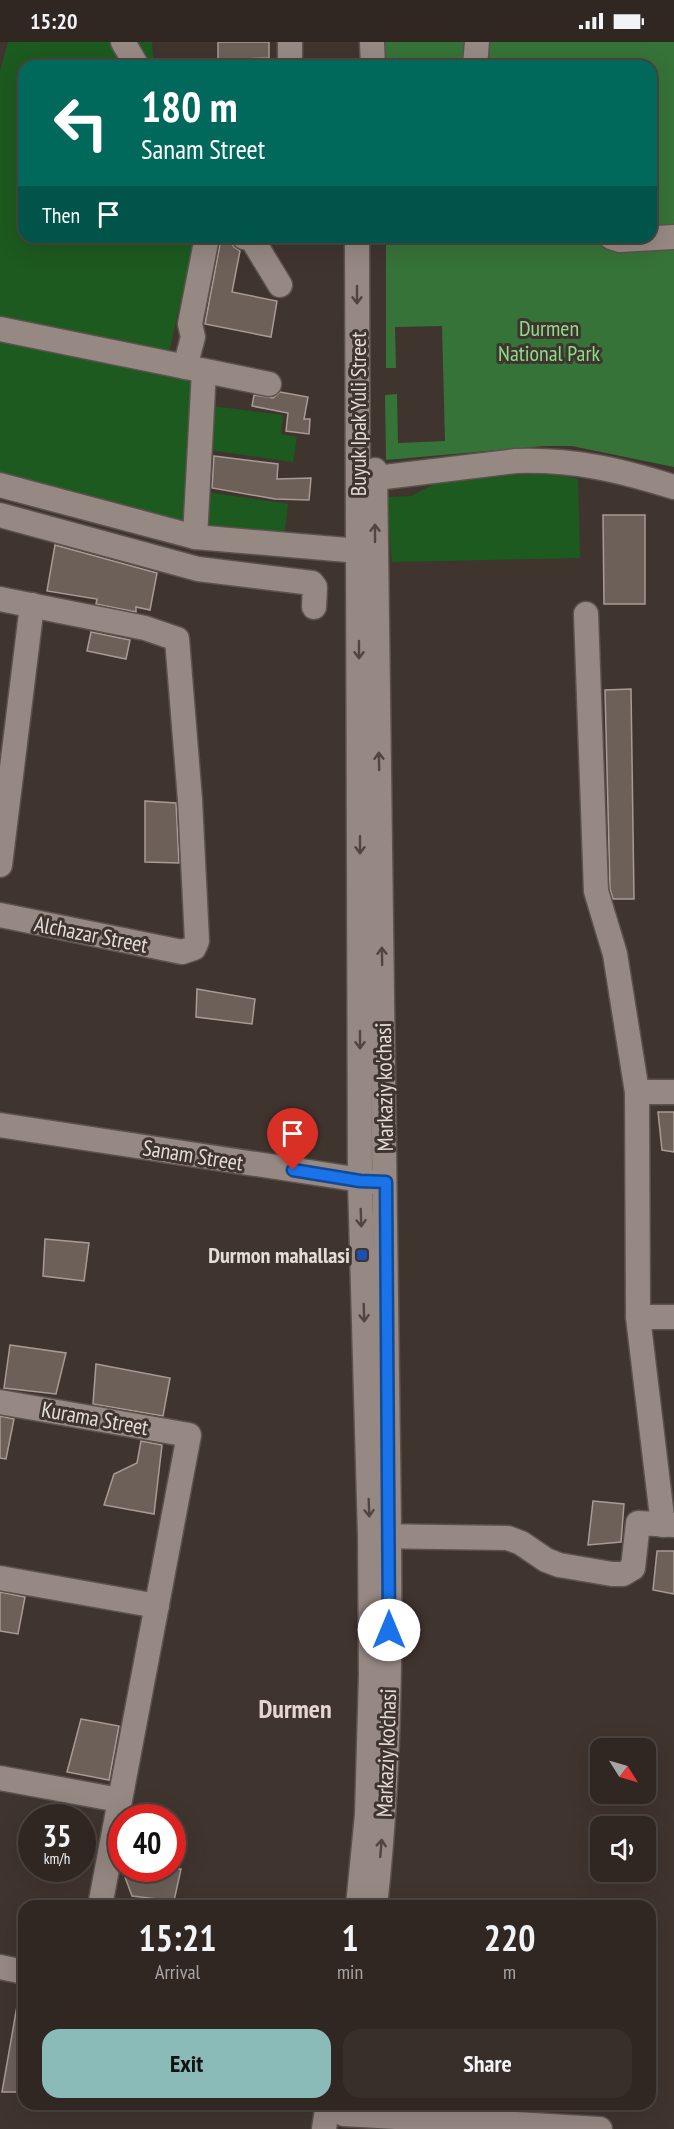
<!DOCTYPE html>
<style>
:root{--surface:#302723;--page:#382f2b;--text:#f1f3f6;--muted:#a8a5a6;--line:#4b4441;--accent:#8bbbb9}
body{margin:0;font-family:"PT Sans Narrow",sans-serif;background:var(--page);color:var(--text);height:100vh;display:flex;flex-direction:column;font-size:22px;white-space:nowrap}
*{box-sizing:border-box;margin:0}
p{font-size:20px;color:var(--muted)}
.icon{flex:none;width:33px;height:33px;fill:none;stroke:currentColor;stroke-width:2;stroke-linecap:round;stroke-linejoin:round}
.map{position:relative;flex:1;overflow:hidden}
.sheet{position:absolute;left:18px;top:1858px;width:638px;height:210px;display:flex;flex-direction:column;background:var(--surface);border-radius:18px;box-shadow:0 6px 24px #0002,0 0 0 2px var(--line)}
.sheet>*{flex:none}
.guide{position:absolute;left:18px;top:18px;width:639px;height:183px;border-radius:18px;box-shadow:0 6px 24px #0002,0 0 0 2px var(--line);background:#00695c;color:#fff;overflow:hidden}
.needle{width:39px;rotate:127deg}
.fabs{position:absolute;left:590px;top:1696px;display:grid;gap:12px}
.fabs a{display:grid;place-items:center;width:66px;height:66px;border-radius:12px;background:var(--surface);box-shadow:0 6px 24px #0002,0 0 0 2px var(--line);font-size:30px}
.speed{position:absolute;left:18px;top:1762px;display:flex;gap:12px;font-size:30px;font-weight:700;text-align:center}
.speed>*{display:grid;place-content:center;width:78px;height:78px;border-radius:50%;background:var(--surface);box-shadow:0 6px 24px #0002,0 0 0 2px var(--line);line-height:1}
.speed small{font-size:15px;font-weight:400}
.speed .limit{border:9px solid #d22;background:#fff;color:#111}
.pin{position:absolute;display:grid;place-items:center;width:51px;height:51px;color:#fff;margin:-62px -26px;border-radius:50% 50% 50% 0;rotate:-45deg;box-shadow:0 0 6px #0007}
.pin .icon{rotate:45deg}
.me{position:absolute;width:66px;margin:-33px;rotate:0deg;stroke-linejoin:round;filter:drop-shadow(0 0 4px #0008)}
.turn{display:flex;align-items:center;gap:21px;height:126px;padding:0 24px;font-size:27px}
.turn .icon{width:78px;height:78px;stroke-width:2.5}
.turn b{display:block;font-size:42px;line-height:51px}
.then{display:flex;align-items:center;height:57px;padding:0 24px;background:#0003;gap:12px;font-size:22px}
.eta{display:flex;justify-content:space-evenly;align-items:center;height:102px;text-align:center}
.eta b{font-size:36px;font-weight:700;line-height:42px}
.action{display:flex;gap:12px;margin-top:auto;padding:12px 24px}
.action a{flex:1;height:69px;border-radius:18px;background:var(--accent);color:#111;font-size:24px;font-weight:700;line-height:69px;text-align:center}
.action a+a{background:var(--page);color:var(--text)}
.status{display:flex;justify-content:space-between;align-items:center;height:42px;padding:0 30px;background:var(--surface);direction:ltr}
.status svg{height:16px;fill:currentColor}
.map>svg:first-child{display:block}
.green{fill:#1c5a1f}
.forest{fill:#367338}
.building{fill:#6c6059;stroke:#a99b94;stroke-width:1.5}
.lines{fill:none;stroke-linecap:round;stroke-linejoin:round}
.minor-casing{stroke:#5c524d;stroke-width:27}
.minor{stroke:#968882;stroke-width:24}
.oneway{stroke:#514540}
.route-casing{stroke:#114b97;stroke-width:15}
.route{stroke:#1a73e8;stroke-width:10}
.transit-dot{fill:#1a4fb4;stroke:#40342f;stroke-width:2}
.labels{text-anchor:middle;stroke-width:6;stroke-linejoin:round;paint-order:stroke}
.park-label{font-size:22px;fill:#8ade8a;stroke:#40342f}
.street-label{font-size:22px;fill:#e4dcd8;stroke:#40342f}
.poi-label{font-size:22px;font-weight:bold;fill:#e4dcd8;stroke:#40342f;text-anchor:end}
.quarter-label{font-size:26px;font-weight:bold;fill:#e5d6cf;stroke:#40342f}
</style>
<div class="status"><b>15:20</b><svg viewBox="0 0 49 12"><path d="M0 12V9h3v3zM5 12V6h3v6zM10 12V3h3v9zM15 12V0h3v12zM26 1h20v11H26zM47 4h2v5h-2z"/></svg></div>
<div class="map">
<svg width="674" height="2087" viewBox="0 0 674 2087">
<rect width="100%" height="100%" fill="#40342f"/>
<g class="green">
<polygon points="8,0 115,0 129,24 24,24 24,195 195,195 168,315 0,280 0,29"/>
<polygon points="133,0 152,0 153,14 159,24 146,24"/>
<polygon points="0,296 196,334 190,486 0,436"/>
<polygon points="212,364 283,373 281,392 297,395 293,420 209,408"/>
<polygon points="554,432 578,437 580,516 392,520 386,455 411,454 449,434"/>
<polygon points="206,450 288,462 284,496 203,490"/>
</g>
<polygon class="forest" points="384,0 674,0 674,425 572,404 544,404 386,418 385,353 397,352 398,401 445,399 442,284 395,285 396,326 386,326 386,195 651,195 651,24 385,24"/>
<g class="building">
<polygon points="218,0 269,0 269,16 218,18"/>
<polygon points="221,197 230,199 234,205 240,209 232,250 277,259 271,295 205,282"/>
<polygon points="280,350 308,355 304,377 310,377 309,392 286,389 288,371 252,364 254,353 273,356"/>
<polygon points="214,414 278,422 277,437 311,436 309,458 275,457 212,446"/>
<polygon points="603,473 645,473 645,562 604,562"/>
<polygon points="55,503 157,531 150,568 136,565 136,570 96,562 97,557 47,549"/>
<polygon points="91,590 130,598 126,617 87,609"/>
<polygon points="631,647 634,857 613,857 610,847 605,648"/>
<polygon points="145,759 176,761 179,821 145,820"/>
<polygon points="197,947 255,957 252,982 196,975"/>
<polygon points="658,1070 674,1070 674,1110 662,1108"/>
<polygon points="45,1197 89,1201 84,1239 43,1234"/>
<polygon points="10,1303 66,1311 56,1352 4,1346"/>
<polygon points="96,1322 170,1336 163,1374 93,1362"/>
<polygon points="0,1374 14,1377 6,1417 0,1416"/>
<polygon points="141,1399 162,1403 154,1472 104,1463 114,1432 137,1421"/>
<polygon points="593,1459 624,1462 621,1500 588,1503"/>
<polygon points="657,1509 674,1509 674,1552 653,1548"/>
<polygon points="0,1550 25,1555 18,1592 0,1589"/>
<polygon points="81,1677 119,1684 109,1738 67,1730"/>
<polygon points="122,1827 181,1827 174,1859 132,1854"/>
<polygon points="17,1964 24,1965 24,2050 2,2050"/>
</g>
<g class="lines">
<g class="minor-casing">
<g id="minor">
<polyline points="123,0 137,24"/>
<polyline points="372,0 373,24"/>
<polyline points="290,24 290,0"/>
<polyline points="475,24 477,0"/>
<polyline points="244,195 252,197 280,243"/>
<polyline points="357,195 360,1139 370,1494 371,1632 367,1773 358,1864"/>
<polyline points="611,195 620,198 674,195"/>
<polyline points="0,287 269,342"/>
<polyline points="185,325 193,295 190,282 207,195"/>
<path d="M375 428C377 729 385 1029 387 1330 389 1508 395 1688 375 1864"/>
<path d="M360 438 516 419C574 417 619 428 674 445"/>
<polyline points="0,443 195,495 359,509"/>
<polyline points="0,473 198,527 312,541 315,545 314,565"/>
<polyline points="195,495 204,329"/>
<polyline points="0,557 145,586 177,597 190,758 197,899 194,906 182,910 0,873"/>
<polyline points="586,572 596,849 615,912 637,1050 638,1275 663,1483"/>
<polyline points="0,823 32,563"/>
<polyline points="637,1050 674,1050"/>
<polyline points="0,1083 374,1140"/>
<polyline points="638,1275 674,1275"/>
<polyline points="0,1360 189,1393 100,1864"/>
<polyline points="371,1494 508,1496 521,1501 546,1518 559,1523 612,1532 623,1532 633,1526 638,1481 674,1483"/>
<polyline points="0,1536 157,1564"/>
<polyline points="0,1736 119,1758"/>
<polyline points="0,1925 24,1930"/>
<polyline points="344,2072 600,2087"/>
<polyline points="324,2087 328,2062"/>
</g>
</g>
<use href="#minor" class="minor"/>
</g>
<defs><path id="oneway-shaft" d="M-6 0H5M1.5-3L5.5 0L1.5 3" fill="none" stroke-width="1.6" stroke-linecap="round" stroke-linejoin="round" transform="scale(1.5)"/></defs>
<g class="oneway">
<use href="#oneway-shaft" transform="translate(357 253) rotate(90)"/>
<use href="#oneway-shaft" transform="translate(375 491) rotate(-90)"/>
<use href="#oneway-shaft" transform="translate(359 608) rotate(90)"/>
<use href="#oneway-shaft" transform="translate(379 719) rotate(-91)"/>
<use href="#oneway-shaft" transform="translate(360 803) rotate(90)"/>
<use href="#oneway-shaft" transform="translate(382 914) rotate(-91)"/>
<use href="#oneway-shaft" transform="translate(360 998) rotate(90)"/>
<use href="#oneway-shaft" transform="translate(361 1176) rotate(88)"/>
<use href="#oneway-shaft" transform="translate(364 1271) rotate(88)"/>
<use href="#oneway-shaft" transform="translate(369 1466) rotate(88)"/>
<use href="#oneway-shaft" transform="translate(381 1806) rotate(-85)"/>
</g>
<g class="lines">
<g class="route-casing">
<polyline id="route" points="293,1128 360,1139 386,1140 389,1588"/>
</g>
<use href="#route" class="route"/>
</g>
<rect class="transit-dot" x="356" y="1207" width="12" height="12" rx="3"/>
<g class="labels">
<g class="park-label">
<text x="549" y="294">Durmen<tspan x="549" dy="25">National Park</tspan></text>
</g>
<g class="street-label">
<text transform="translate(358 372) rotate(-90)" y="8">Buyuk Ipak Yuli Street</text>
<text transform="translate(91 892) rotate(11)" y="8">Alchazar Street</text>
<text transform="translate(384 1045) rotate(-91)" y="8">Markaziy ko'chasi</text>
<text transform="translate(193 1113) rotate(9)" y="8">Sanam Street</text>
<text transform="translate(95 1376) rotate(10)" y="8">Kurama Street</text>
<text transform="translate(386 1711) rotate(-88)" y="8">Markaziy ko'chasi</text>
</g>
<g class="poi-label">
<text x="350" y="1221">Durmon mahallasi</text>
</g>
<g class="quarter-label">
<text x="295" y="1676">Durmen</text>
</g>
</g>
</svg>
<div class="fabs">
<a><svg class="needle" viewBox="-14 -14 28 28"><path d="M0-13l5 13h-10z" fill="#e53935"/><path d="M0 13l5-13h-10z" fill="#a8a5a6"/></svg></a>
<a><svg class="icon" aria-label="sound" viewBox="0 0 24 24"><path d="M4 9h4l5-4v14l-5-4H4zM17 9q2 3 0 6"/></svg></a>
</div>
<div class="speed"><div>35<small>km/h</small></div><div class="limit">40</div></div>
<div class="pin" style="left:293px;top:1128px;background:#d93025"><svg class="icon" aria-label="arrive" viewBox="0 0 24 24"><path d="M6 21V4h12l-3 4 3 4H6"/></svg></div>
<svg class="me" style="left:389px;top:1588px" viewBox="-20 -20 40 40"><circle r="19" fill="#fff"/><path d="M0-13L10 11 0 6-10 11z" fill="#1a73e8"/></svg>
<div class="guide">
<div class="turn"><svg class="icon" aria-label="left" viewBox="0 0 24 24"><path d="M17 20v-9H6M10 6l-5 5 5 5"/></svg><div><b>180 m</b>Sanam Street</div></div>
<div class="then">Then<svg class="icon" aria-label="arrive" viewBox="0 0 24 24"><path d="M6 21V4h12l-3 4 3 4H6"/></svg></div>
</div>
<section class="sheet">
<div class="eta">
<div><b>15:21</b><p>Arrival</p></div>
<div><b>1</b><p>min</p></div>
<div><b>220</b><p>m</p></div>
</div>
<div class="action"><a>Exit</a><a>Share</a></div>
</section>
</div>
